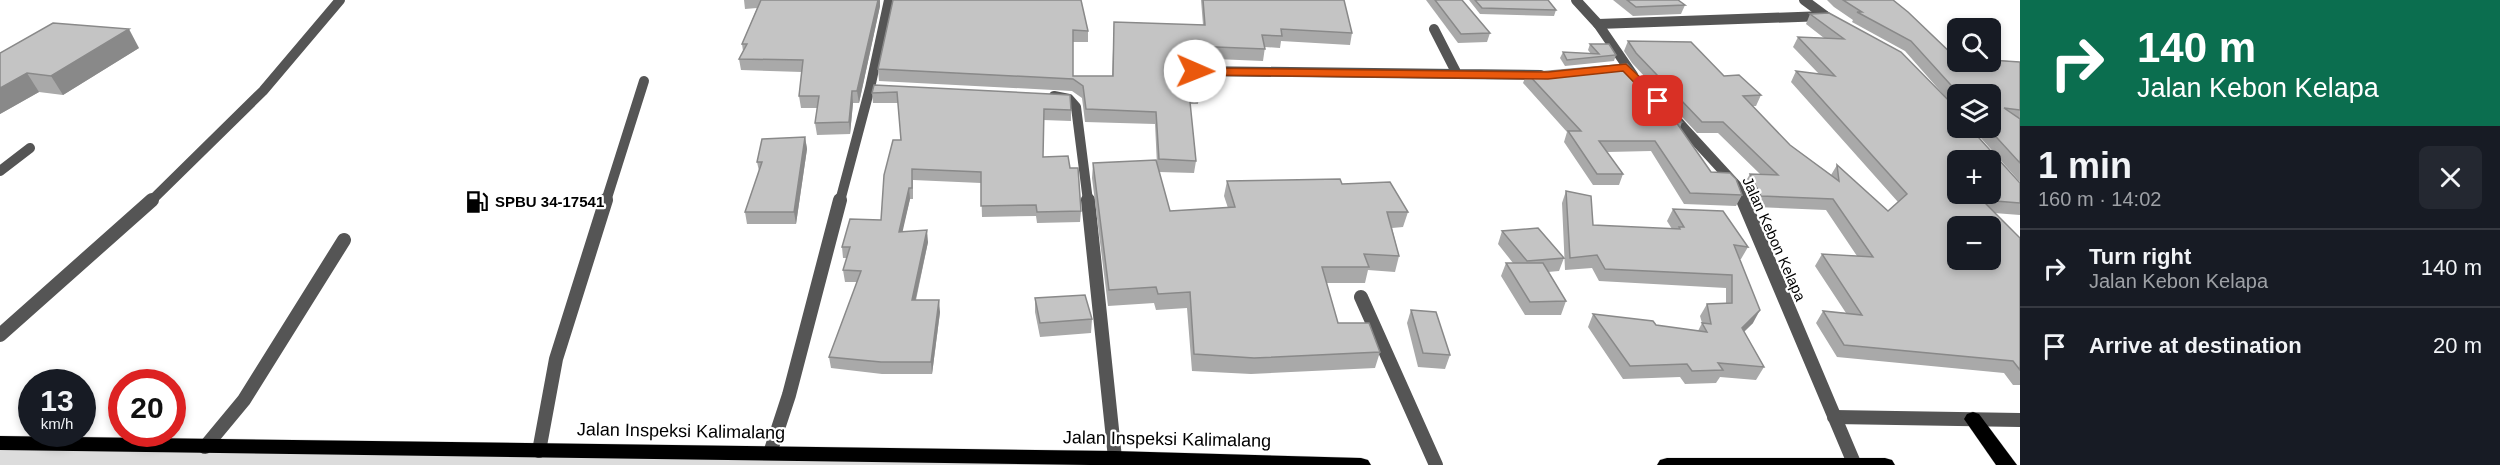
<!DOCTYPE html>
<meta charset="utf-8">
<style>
:root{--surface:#171b24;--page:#242831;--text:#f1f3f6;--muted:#9ea1a6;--line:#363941}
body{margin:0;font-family:Helvetica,sans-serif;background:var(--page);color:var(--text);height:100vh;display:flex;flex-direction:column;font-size:22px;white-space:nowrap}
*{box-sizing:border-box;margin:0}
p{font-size:20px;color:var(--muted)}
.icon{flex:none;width:33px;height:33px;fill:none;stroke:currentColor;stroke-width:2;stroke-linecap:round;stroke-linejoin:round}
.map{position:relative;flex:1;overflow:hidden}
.side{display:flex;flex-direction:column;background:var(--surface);width:480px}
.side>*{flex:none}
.top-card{background:#0b6e4f;color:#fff;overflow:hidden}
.controls{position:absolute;left:1947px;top:18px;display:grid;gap:12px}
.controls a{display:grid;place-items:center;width:54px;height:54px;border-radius:9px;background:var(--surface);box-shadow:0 3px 9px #0003;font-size:30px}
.speed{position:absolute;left:18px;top:369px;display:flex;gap:12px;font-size:30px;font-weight:700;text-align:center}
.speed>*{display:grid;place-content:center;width:78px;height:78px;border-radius:50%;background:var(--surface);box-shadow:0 3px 9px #0003;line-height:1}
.speed small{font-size:15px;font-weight:400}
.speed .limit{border:9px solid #d22;background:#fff;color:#111}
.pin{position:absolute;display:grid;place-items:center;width:51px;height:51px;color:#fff;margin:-26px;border-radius:12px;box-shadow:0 3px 9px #0006}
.me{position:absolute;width:66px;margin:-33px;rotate:91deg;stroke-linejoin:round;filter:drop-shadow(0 0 4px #0008)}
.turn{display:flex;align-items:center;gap:21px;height:126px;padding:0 18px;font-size:27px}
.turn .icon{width:78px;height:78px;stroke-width:2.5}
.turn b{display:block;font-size:42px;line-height:51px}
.round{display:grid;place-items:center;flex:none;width:63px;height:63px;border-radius:9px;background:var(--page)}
.head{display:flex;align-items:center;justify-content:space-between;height:102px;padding:0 18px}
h1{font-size:36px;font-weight:800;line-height:45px}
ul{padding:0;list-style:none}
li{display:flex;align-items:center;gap:18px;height:78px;padding:0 18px;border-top:2px solid var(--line)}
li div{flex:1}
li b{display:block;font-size:22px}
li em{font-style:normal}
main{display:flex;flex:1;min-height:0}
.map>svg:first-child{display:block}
.green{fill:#dcdcdc}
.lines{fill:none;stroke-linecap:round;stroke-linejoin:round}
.primary-casing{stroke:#dbdbdb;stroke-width:1}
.service-far1{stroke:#555;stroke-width:10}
.service{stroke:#555;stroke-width:14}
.minor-far1{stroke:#555;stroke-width:10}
.minor{stroke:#555;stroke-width:14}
.tertiary-far1{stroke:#555;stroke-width:10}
.tertiary{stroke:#555;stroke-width:14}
.primary{fill:#000;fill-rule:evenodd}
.wall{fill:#a9a9a9}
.shaded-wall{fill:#898989}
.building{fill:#c4c4c4;stroke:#898989;stroke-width:1.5;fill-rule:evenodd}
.route{fill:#ea580c;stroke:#983908;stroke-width:1.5}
.labels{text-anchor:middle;stroke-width:4.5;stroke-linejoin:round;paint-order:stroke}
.poi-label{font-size:15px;font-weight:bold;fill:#000;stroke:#fff;text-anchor:start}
.street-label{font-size:15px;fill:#000;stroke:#fff}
.near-street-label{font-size:18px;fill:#000;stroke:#fff}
</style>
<main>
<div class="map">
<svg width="2020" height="465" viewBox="0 0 2020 465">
<rect width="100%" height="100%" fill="#fff"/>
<polygon class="green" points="0,443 1361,465 0,465"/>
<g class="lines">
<g class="primary-casing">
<g id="primary">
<polygon points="1973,412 1979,414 2017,465 1996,465 1964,419 1967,414"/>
<polygon points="0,436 1115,451 1361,458 1368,460 1371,465 1090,465 0,450"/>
<polygon points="1667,458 1885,458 1892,460 1895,465 1657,465 1660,460"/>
</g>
</g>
<g class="service-far1">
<polyline points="1195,71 1457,74"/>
<polyline points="0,171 30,148"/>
<polyline points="151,201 263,91 340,0"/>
<polyline points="606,201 644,81"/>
</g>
<g class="service">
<polyline points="1361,297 1436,465"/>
<polyline points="0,335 152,200"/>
<polyline points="205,447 244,400 344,240"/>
<polyline points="539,451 556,359 606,200"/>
</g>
<g class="minor-far1">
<polyline points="1804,0 1827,17"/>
<polyline points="1598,24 1825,16"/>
<polyline points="1434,29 1457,74 1541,75"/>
<polyline points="1054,96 1069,99 1076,107 1088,201"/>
<polyline points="840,201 870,88 889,0"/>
</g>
<g class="minor">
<polyline points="1088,200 1115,458"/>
<polyline points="1834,417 2020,420"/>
<polyline points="770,453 789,395 840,200"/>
</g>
<g class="tertiary-far1">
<polyline points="1576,0 1598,24 1633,75"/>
<polyline points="1670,113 1737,186 1744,201"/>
</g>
<polyline class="tertiary" points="1743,200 1854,463"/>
<use href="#primary" class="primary"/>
</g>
<g class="wall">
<polygon points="744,0 880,0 880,6 859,103 853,103 850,134 817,135 815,123 817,108 801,108 799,96 802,72 741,70 739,59 743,51 742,44 757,8 745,9"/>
<polygon points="893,0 1088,31 1088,42 1073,42 1073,76 1112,76 1114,22 1203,25 1201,0 1344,0 1352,33 1350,45 1281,41 1280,48 1265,47 1263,61 1192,58 1192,62 1199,92 1198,104 1190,104 1196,161 1194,173 1159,172 1170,211 1228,208 1224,196 1227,181 1342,184 1408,212 1403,227 1392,228 1399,256 1395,272 1368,270 1365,283 1326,283 1338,323 1380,352 1375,368 1251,374 1192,371 1187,308 1156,310 1154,303 1108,306 1092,178 1093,163 1157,165 1155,124 1085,122 1082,98 1072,91 879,81 878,69"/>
<polygon points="1426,0 1462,0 1490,33 1487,42 1458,43"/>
<polygon points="1469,0 1548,0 1556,10 1554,16 1480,14"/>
<polygon points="1613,0 1678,0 1685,5 1681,14 1633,16"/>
<polygon points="1827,0 1893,0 1954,56 2020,62 2020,182 1972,128 1990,128 1990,94 1958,94 1958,128 2020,183 2020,215 1994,213 2020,238 2020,385 2013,385 2004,373 1837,357 1816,323 1823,311 1846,313 1815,266 1822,254 1857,256 1826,210 1756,207 1744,184 1750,174 1760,174 1718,133 1697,133 1632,63 1624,51 1628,41 1724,76 1761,95 1756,106 1752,106 1790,145 1831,175 1837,165 1888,211 1898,202 1791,82 1796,71 1819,74 1793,47 1798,37 1824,38 1806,24 1810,14 1949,101 1905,51 1852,22 1853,20 1834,7"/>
<polygon points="1590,44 1616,55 1614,61 1565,66 1560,58 1563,52 1591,54 1588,50"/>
<polygon points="139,48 63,95 39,92 0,114 0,53"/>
<polygon points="1527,73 1682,122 1680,128 1711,172 1742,195 1736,206 1684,204 1651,151 1607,152 1623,174 1619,185 1593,185 1564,142 1567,132 1523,83"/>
<polygon points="874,85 1071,110 1071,121 1043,120 1043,157 1070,168 1081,211 1080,222 1037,223 1036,216 982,217 981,183 913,180 913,199 910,199 902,231 928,242 916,300 940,312 932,374 882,374 831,368 829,357 857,282 845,282 843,270 847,258 843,258 842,247 881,220 901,140 898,103 873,103 872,93"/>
<polygon points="805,137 807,149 796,224 747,224 745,212 759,171 757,162"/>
<polygon points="1566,191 1593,225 1672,229 1667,221 1673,209 1748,247 1741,259 1739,259 1753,323 1744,332 1764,367 1756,380 1720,377 1716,383 1685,384 1680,377 1623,379 1588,327 1593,314 1656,325 1698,331 1702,323 1700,316 1707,304 1726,303 1726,288 1599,281 1592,268 1565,270 1562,203"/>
<polygon points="1502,231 1564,258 1559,271 1548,272 1566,301 1561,315 1525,315 1501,276 1506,263 1513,263 1498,244"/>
<polygon points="1035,298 1092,319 1091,333 1040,337 1035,312"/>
<polygon points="1411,310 1450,355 1445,369 1418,367 1407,323"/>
</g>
<g class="shaded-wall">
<polygon points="878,0 880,0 880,6 859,103 857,91"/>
<polygon points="129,29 139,48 63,95 51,76"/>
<polygon points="27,73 39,92 0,114 0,88"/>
<polygon points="852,91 853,103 850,134 849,122"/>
<polygon points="805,137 807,149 796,224 794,212"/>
<polygon points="909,188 910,199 900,243 899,232"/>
<polygon points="927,230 928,242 913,311 912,300"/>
<polygon points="939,300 940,312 932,374 931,362"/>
<polygon points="1760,310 1753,323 1735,340 1742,328"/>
</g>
<g class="building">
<polygon points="761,0 878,0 857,91 852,91 849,122 815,123 819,96 799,96 803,60 739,59 747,44 742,44"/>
<polygon points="893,0 1081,0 1088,31 1073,30 1073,76 1113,76 1114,22 1205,25 1203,0 1344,0 1352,33 1281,29 1282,36 1262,35 1265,49 1192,46 1193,53 1189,60 1195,66 1199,92 1189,92 1196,161 1159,159 1156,112 1086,109 1083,86 1073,79 878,69"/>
<polygon points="1435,0 1462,0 1490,33 1461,34"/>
<polygon points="1475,0 1548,0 1556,10 1482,8"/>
<polygon points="1627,0 1678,0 1685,5 1636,7"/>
<polygon points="1843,0 1893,0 1908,12 1954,56 1958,57 1958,62 1990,62 1990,60 2020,62 2020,110 2004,108 2020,119 2020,163 1988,128 1990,128 1990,94 1959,94 1911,41 1857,12 1862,12"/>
<path d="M1829 13 1901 52 1958 110V128H1970L2020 183V203L1982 200 2020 238V370L2013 361 1844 345 1823 311 1862 315 1822 254 1873 257 1833 199 1761 196 1750 174 1778 175 1723 122H1702L1636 53 1628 41 1691 42 1724 76 1739 75 1761 95 1743 96 1790 145 1839 181 1837 165 1888 211 1907 194 1796 71 1835 76 1798 37 1844 39 1810 14ZM1958 160H1990V194H1958ZM1958 226H1990V260H1958Z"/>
<polygon points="53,23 129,29 51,76 27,73 0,88 0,53"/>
<polygon points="1590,44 1609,44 1616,55 1567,60 1563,52 1599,54"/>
<polygon points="1627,64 1682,122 1676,122 1711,172 1730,173 1736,179 1742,195 1690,193 1655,141 1599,141 1623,174 1597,174 1568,131 1581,131 1527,73"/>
<polygon points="874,85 1070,95 1071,110 1044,109 1043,157 1068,156 1070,168 1078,168 1081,211 1037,212 1036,205 981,206 981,172 912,169 912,188 909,188 899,232 927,230 912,300 939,300 931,362 881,362 829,357 861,271 843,270 850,247 842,247 850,219 881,220 884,175 893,140 901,140 897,92 872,93"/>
<polygon points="805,137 794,212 745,212 762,162 757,162 762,139"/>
<polygon points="1156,160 1170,211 1235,207 1227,181 1340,179 1342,184 1390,182 1408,212 1387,212 1399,256 1364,254 1369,267 1322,267 1338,323 1369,323 1380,352 1254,358 1194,354 1190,292 1158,294 1156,287 1109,290 1093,163"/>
<polygon points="1566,191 1591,196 1593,225 1680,229 1679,227 1684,227 1673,209 1723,211 1748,247 1734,245 1760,310 1742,328 1764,367 1718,363 1723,370 1692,371 1687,364 1630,366 1593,314 1653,321 1656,325 1707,332 1702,323 1711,324 1707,304 1732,303 1732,275 1605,269 1597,255 1570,258"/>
<polygon points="1538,228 1564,258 1527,261 1502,231"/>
<polygon points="1506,263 1543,263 1566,301 1530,302"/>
<polygon points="1085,295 1092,319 1040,323 1035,298"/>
<polygon points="1411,310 1436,312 1450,355 1423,353"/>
</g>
<polygon class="route" points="1626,64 1662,98 1662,103 1654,103 1623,71 1548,79 1195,75 1190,71 1195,68 1548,72"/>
<defs>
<g id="fuel-bare" transform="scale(1.8)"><path d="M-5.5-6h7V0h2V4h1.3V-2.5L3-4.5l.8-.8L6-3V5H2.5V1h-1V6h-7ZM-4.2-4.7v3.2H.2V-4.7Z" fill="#000" stroke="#fff" stroke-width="2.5" paint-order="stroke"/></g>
</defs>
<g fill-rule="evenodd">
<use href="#fuel-bare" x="477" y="202"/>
</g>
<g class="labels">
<g class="poi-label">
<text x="495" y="207">SPBU 34-17541</text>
</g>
<g class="street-label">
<text transform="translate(1774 239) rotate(66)" y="5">Jalan Kebon Kelapa</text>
</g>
<g class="near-street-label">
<text transform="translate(681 431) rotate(1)" y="6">Jalan Inspeksi Kalimalang</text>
<text transform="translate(1167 439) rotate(1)" y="6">Jalan Inspeksi Kalimalang</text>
</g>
</g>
</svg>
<div class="controls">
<a><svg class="icon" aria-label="search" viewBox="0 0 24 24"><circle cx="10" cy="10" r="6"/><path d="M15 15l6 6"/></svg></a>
<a><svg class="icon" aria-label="layers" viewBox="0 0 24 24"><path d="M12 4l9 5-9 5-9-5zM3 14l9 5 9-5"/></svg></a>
<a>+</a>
<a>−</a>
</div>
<div class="speed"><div>13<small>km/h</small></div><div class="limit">20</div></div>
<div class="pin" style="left:1658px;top:101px;background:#d93025"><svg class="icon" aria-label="arrive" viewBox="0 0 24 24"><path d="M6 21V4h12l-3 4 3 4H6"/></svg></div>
<svg class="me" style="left:1195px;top:71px" viewBox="-20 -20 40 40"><circle r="19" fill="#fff"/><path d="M0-13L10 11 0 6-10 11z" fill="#ea580c"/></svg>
</div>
<section class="side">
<div class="top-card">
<div class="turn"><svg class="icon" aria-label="right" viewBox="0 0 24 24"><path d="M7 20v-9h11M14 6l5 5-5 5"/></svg><div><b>140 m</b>Jalan Kebon Kelapa</div></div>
</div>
<div class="head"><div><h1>1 min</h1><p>160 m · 14:02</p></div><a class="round"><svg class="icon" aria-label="close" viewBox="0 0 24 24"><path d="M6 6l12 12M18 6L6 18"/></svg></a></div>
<ul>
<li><svg class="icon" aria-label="right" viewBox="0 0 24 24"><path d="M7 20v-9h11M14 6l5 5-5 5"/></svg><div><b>Turn right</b><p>Jalan Kebon Kelapa</p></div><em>140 m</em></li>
<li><svg class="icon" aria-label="arrive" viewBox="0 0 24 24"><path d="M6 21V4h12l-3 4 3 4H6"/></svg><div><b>Arrive at destination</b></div><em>20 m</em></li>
</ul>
</section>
</main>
